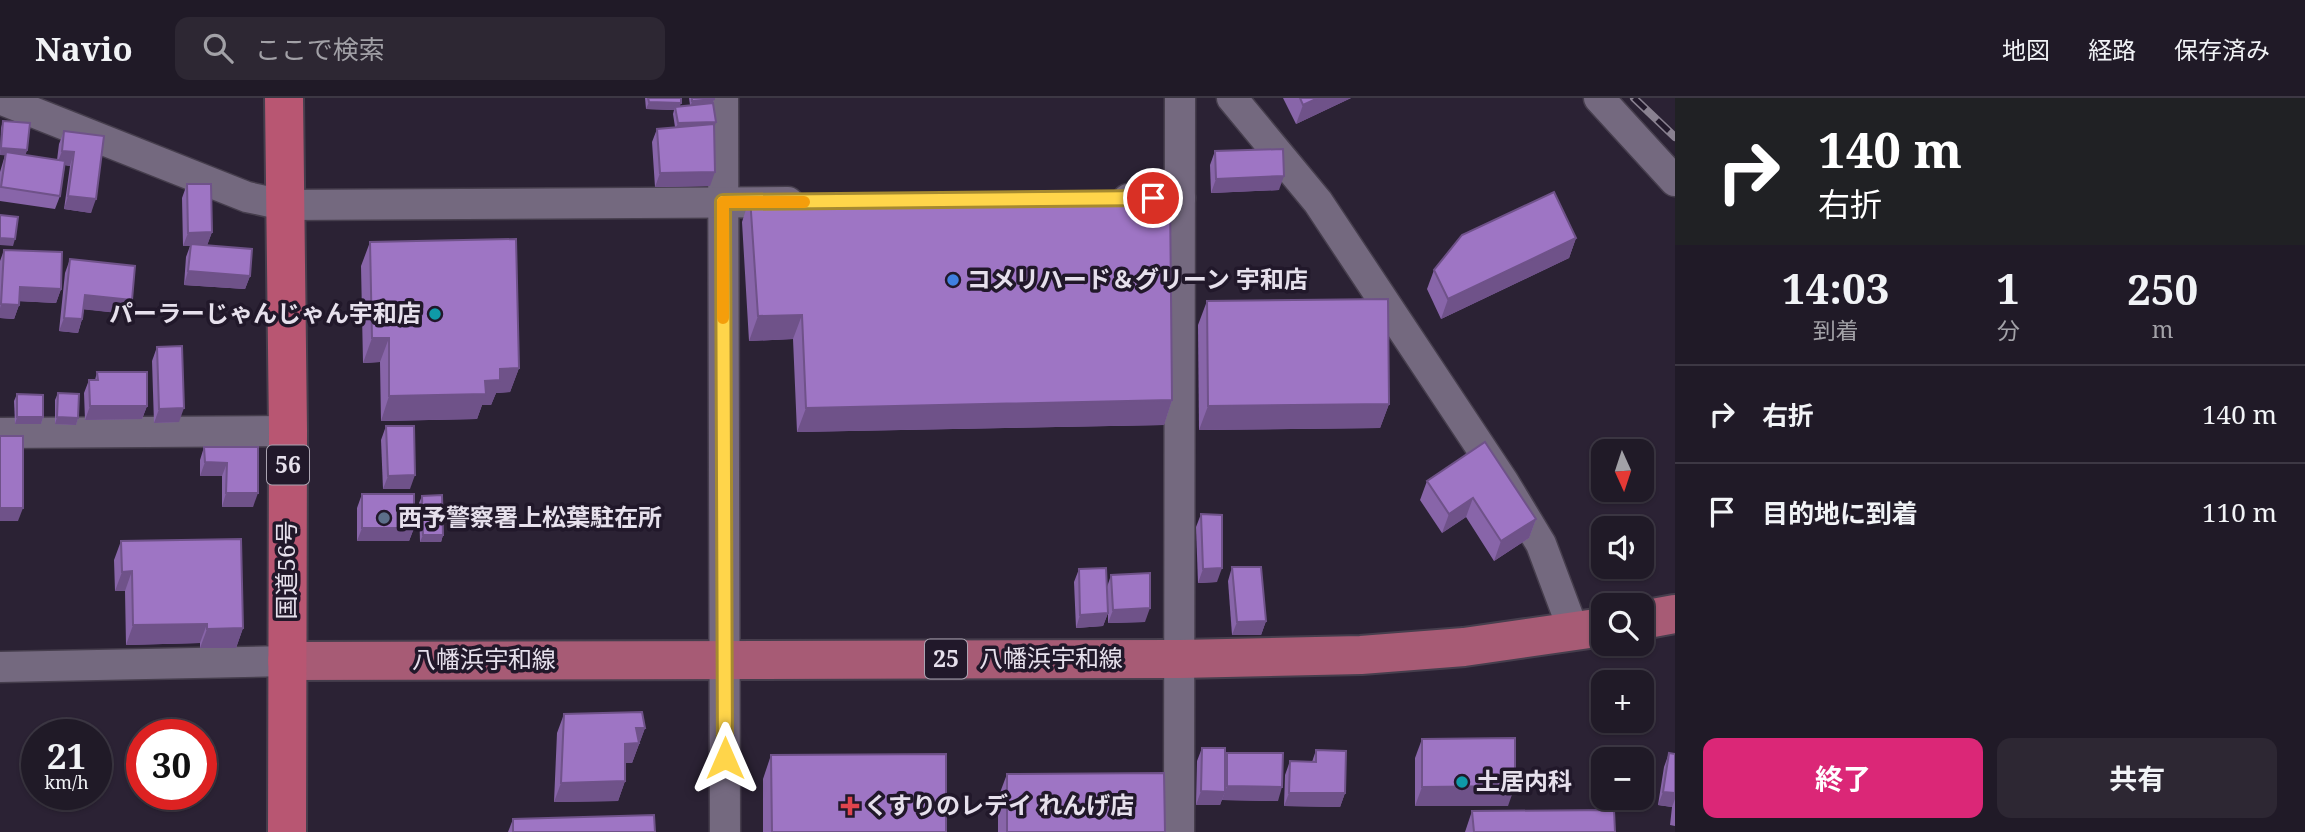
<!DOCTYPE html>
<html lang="ja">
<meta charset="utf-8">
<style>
:root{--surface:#201a27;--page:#2d2733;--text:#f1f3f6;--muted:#a2a1a7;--line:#3d3844;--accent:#db2777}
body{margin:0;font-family:"Noto Serif","Noto Sans JP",serif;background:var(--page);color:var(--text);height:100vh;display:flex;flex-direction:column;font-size:26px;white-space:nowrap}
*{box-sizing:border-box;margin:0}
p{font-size:23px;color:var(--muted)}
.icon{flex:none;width:38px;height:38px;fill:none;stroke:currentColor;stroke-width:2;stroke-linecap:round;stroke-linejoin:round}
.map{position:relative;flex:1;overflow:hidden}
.sheet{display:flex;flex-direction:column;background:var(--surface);width:630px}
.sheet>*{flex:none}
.banner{background:#202124;color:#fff;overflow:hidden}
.needle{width:46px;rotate:177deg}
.fabs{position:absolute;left:1591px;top:341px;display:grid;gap:14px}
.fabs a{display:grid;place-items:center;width:63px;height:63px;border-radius:14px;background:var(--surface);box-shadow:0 2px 5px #0004,0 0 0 2px var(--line);font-size:35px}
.speed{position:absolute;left:21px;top:621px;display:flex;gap:14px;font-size:35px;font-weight:700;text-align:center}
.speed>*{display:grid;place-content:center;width:91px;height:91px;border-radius:50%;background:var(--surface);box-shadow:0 2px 5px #0004,0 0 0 2px var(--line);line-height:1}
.speed small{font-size:18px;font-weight:400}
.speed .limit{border:10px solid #d22;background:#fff;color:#111}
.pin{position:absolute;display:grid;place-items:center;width:60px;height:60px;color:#fff;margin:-30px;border:4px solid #fff;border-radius:50%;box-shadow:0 2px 7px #0007}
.me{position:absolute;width:77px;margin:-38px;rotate:0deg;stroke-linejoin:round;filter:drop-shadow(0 0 5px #0008)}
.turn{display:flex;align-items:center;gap:24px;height:147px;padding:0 28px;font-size:32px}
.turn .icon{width:91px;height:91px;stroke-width:2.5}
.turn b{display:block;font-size:49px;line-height:60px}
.eta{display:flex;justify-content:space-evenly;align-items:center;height:119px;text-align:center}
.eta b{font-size:42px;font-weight:700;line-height:49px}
.button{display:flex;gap:14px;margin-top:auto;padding:14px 28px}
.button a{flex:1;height:80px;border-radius:14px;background:var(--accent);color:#fff;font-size:28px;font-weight:700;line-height:80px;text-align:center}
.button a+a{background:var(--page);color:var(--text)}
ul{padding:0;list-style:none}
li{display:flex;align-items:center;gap:21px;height:98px;padding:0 28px;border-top:2px solid var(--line)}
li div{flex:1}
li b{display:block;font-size:26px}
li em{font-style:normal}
header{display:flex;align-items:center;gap:42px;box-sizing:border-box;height:98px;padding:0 35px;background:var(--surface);border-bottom:2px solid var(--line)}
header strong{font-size:33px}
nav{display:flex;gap:38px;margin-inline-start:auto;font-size:24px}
.search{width:490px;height:63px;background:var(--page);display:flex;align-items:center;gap:18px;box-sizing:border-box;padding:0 24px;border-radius:14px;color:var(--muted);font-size:26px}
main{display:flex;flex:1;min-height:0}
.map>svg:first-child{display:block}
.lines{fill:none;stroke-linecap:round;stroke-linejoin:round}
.minor-casing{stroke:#463e4d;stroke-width:33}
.primary-casing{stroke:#463e4d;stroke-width:42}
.trunk-casing{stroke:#463e4d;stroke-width:42}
.minor{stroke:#74697f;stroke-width:30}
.primary{stroke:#a75b75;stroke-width:38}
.trunk{stroke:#b85672;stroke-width:38}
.rail-casing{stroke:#898190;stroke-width:8}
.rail{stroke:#21182a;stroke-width:5;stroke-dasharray:16;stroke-linecap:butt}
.wall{fill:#8865a9}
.shaded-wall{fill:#6f5289}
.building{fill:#9e75c4;stroke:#6f5289;stroke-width:2}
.route-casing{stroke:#a68a30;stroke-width:18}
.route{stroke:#ffd54a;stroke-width:12}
.slow{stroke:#f59e0b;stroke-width:12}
.shop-dot{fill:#3f7fe0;stroke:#21182a;stroke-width:2.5}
.culture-dot{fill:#0f9aa8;stroke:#21182a;stroke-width:2.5}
.service-dot{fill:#5c6f8a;stroke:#21182a;stroke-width:2.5}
.health-dot{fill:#e0444e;stroke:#21182a;stroke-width:2.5}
.labels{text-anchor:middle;stroke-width:7;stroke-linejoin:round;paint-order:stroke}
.shield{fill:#21182a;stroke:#aba4b2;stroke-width:2}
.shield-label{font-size:23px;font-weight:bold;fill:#e6e0ec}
.poi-label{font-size:24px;font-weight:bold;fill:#e6e0ec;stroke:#21182a;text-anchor:start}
.street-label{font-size:24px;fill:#e6e0ec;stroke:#21182a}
</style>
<header>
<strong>Navio</strong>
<div class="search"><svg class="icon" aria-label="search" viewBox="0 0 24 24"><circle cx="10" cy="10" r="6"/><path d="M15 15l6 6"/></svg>ここで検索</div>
<nav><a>地図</a><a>経路</a><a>保存済み</a></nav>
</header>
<main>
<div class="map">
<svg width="1675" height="734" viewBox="0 0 1675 734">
<rect width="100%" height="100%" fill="#2b2234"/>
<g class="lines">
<g class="minor-casing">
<g id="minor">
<polyline points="723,0 725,734"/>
<polyline points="1232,0 1318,104 1503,383 1541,446 1574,534"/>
<polyline points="1599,0 1675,83"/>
<polyline points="0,1 247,99 284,107 788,104"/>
<polyline points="1128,101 1180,100"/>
<polyline points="0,335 288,333"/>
<polyline points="0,569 287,563"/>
<polyline points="1179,734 1180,0"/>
</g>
</g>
<g class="primary-casing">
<g id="primary">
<polyline points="1642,522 1675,516"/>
<polyline points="287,563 1180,561 1361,557 1464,549 1603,529"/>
</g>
</g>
<g class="trunk-casing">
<polyline id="trunk" points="284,0 288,333 287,734"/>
</g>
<use href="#minor" class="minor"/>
<use href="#primary" class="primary"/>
<use href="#trunk" class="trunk"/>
<g class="rail-casing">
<polyline id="rail" points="1634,0 1675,39"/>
</g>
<use href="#rail" class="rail"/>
</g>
<g class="wall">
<polygon points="645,0 681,0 680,8 690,7 689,0 714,0 713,5 714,30 710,88 655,89 652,44 657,31 675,29 673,16 674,12 646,11"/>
<polygon points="1283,0 1351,0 1296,26"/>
<polygon points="3,23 27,52 25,57 57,62 59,46 64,33 104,38 91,115 64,111 70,68 65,67 60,98 55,111 0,103 0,74 5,57 0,57 1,30"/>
<polygon points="1215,53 1279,92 1211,95 1210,67"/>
<polygon points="187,86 212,134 207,147 250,178 245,191 184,187 186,159 190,148 183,148 182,100"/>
<polygon points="750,99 1172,302 1164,327 797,334 793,241 749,243 742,124"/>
<polygon points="1576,140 1569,160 1441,221 1427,191 1434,172"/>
<polygon points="370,144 519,270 510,294 496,295 491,307 482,307 477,321 381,323 380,264 363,265 361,168"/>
<polygon points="4,152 61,191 56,205 19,203 19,207 14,221 0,220 0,163"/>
<polygon points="70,161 132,202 127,216 84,211 82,221 78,235 59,233 65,175"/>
<polygon points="1207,203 1389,306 1380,330 1199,332 1198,227"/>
<polygon points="157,249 179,324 154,325 152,263"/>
<polygon points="97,274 147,308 142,321 85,322 84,295 89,282 95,282"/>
<polygon points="58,295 78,320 76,327 55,326 55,302"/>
<polygon points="17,296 43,319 41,326 15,326 14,303"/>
<polygon points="386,328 410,391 383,391 381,342"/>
<polygon points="204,349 258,349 253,409 222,409 222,378 200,378 200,362"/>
<polygon points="1427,383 1536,421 1529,440 1494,463 1466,419 1442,435 1420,402"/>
<polygon points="362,396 414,430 409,443 357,443 357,410"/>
<polygon points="422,398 443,437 441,444 420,444 419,405"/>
<polygon points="1201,416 1217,484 1198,485 1196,429"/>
<polygon points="121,443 243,530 236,550 200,550 200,545 126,547 125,493 115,493 114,462"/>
<polygon points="1232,469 1266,523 1261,537 1232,537 1228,483"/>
<polygon points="1079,471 1107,489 1111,477 1145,524 1108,525 1108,515 1103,528 1076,530 1074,484"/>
<polygon points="564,616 645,630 632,665 625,665 625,683 618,703 554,704 557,635"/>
<polygon points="1422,641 1508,708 1415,708 1415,660"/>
<polygon points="1202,650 1225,661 1227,655 1278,703 1222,702 1222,701 1220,707 1196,707 1197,663"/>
<polygon points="1316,652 1345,695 1340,709 1284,708 1285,677 1290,663 1312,664"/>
<polygon points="1669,655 1675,656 1675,728 1670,727 1672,709 1658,707 1664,669"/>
<polygon points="771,657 946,734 763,734 763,681"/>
<polygon points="1007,676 1165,734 998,734 998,700"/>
<polygon points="1472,713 1615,734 1465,734"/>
<polygon points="513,721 655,734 508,734"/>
</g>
<g class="shaded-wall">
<polygon points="1318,0 1351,0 1296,26 1303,7"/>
<polygon points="714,1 712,8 690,10 692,3"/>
<polygon points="649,4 681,5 678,12 675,9 674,12 646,11"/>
<polygon points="716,24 714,31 675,32 678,25"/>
<polygon points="1,50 27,52 25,59 0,57"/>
<polygon points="62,53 74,54 70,68 57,66"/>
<polygon points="715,74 710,88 655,89 660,75"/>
<polygon points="1284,78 1279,92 1211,95 1216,81"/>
<polygon points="68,98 96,101 91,115 64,111"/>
<polygon points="212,134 207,148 183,148 188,135"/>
<polygon points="0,140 15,141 13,148 0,147"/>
<polygon points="1576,140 1569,160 1441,221 1448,201"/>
<polygon points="188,173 250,178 245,191 184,187"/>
<polygon points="20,189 61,191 56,205 15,203"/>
<polygon points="85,197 132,202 127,216 80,211"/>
<polygon points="1,206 19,207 14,221 0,220 0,210"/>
<polygon points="802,217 793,241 749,243 758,218"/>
<polygon points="64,220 82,221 78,235 59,233"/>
<polygon points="372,240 389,240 380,264 363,265"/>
<polygon points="519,270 510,294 496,295 491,307 482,307 477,321 381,323 389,298 485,283 500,271"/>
<polygon points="1172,302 1164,327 797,334 806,310"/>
<polygon points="1389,306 1380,330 1199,332 1208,308"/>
<polygon points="90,308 147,308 142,321 85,322"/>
<polygon points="184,310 179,324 154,325 159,311"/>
<polygon points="17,319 43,319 41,326 15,326"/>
<polygon points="57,319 78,320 76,327 55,326"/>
<polygon points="205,364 227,365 222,378 200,378"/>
<polygon points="415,377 410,391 383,391 388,378"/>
<polygon points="226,395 258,395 253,409 222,409"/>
<polygon points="1473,400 1466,419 1442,435 1449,416"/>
<polygon points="0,410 23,410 18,423 0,423"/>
<polygon points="1536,421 1529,440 1494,463 1501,443"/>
<polygon points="362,430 414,430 409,443 357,443"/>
<polygon points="423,437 443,437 441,444 420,444"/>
<polygon points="1222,470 1217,484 1198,485 1203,471"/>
<polygon points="132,473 125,493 115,493 122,474"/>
<polygon points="1150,510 1145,524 1108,525 1113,512"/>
<polygon points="1108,515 1103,528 1076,530 1080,517"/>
<polygon points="1266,523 1261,537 1232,537 1237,524"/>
<polygon points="207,526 200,545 126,547 133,527"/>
<polygon points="243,530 236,550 200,550 207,531"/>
<polygon points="636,630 645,630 632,665 618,665 625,646"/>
<polygon points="625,683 618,703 554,704 561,685"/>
<polygon points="1227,688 1282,689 1278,703 1222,702"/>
<polygon points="1515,688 1508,708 1415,708 1422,689"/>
<polygon points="1201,693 1225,694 1220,707 1196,707"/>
<polygon points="1663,694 1675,695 1675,701 1672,709 1658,707"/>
<polygon points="1289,695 1345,695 1340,709 1284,708"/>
</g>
<g class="building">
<polygon points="648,0 681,0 681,5 649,4"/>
<polygon points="692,0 714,0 714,1 692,3"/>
<polygon points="1300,0 1318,0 1303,7"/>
<polygon points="713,5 716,24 678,25 675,9"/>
<polygon points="3,23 30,25 27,52 1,50"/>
<polygon points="714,26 715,74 660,75 657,31"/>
<polygon points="64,33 104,38 96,101 68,98 74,54 62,53"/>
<polygon points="1283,51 1284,78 1216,81 1215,53"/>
<polygon points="6,54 65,63 60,98 1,89"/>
<polygon points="187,86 211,86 212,134 188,135"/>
<polygon points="1554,94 1576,140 1448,201 1434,172 1462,137"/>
<polygon points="1170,96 1172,302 806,310 802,217 758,218 750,99"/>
<polygon points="0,117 18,119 15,141 0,140"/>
<polygon points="516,141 519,270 500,271 500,282 485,283 486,296 389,298 389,240 372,240 370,144"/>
<polygon points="191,146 252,151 250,178 188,173"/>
<polygon points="4,152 62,154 61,191 20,189 19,207 1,206"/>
<polygon points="70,161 135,168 132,202 85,197 82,221 64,220"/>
<polygon points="1388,201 1389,306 1208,308 1207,203"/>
<polygon points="182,248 184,310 159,311 157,249"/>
<polygon points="97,274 147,274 147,308 90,308 89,282 98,282"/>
<polygon points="58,295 79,296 78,320 57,319"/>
<polygon points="17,296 43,297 43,319 17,319"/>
<polygon points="386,328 414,328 415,377 388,378"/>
<rect x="0" y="338" width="23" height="72"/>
<polygon points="1485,344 1536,421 1501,443 1473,400 1449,416 1427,383"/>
<polygon points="204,349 258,349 258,395 226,395 227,365 205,364"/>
<rect x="362" y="396" width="52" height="34"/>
<polygon points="442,397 443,437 423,437 422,398"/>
<polygon points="1201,416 1222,417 1222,470 1203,471"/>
<polygon points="241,441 243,530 207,531 207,526 133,527 132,473 122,474 121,443"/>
<polygon points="1232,469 1261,469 1266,523 1237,524"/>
<polygon points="1106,470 1108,515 1080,517 1079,471"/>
<polygon points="1150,475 1150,510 1113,512 1111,477"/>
<polygon points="642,614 645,630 636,630 639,645 625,646 625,683 561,685 564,616"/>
<polygon points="1515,640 1515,688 1422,689 1422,641"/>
<polygon points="1202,650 1225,650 1225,694 1201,693"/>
<polygon points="1316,652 1346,653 1345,695 1289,695 1290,663 1316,664"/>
<polygon points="1227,655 1283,655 1282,689 1227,688"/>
<polygon points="1669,655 1675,656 1675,695 1663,694"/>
<polygon points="946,656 946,734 772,734 771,657"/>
<polygon points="1164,675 1165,734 1007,734 1007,676"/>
<polygon points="1614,712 1615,734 1474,734 1472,713"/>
<polygon points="654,717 655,734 513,734 513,721"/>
</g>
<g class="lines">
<g class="route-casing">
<polyline id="route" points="725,660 723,104 1153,100"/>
</g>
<use href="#route" class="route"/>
<polyline class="slow" points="723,220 723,104 804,104"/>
</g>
<circle class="shop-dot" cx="953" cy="182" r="7"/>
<g class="culture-dot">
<circle cx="435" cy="216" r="7"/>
<circle cx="1462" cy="684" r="7"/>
</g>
<circle class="service-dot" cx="384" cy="420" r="7"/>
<path class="health-dot" d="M846.5 697.5h7v7h7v7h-7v7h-7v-7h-7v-7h7z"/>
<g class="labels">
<g class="shield">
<rect x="267" y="347.5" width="42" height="39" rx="5"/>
<rect x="925" y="541.5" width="42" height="39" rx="5"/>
</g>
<g class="shield-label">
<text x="288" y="375">56</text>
<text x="946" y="569">25</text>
</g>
<g class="poi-label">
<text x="967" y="190">コメリハード＆グリーン 宇和店</text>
<text x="421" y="224" text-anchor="end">パーラーじゃんじゃん宇和店</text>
<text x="398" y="428">西予警察署上松葉駐在所</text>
<text x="1476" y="692">土居内科</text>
<text x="864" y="716">くすりのレデイ れんげ店</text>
</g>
<g class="street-label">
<text transform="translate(287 472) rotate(-90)" y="8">国道56号</text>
<text x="1051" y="569">八幡浜宇和線</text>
<text x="484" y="570">八幡浜宇和線</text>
</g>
</g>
</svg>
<div class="fabs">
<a><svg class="needle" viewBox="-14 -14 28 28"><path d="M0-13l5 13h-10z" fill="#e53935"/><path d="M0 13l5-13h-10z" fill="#a2a1a7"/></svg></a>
<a><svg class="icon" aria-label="sound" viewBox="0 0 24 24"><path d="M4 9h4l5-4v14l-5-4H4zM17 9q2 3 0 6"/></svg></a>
<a><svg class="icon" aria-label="search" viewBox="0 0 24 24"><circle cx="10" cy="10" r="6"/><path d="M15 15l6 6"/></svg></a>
<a>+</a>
<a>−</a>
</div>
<div class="speed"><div>21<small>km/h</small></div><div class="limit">30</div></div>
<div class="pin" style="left:1153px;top:100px;background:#d93025"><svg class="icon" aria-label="arrive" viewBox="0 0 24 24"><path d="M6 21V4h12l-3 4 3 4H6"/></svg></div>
<svg class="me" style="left:725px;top:660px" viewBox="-20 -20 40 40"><path d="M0-17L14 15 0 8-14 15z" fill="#ffd54a" stroke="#fff" stroke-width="4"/></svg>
</div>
<section class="sheet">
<div class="banner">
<div class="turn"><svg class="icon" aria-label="right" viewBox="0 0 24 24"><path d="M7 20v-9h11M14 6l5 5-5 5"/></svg><div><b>140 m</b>右折</div></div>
</div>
<div class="eta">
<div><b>14:03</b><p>到着</p></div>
<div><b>1</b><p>分</p></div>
<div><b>250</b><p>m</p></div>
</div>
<ul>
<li><svg class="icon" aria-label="right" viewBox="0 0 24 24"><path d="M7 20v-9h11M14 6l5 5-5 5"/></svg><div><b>右折</b></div><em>140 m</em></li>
<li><svg class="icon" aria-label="arrive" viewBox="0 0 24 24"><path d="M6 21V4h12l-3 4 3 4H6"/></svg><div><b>目的地に到着</b></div><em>110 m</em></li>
</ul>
<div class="button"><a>終了</a><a>共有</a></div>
</section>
</main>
